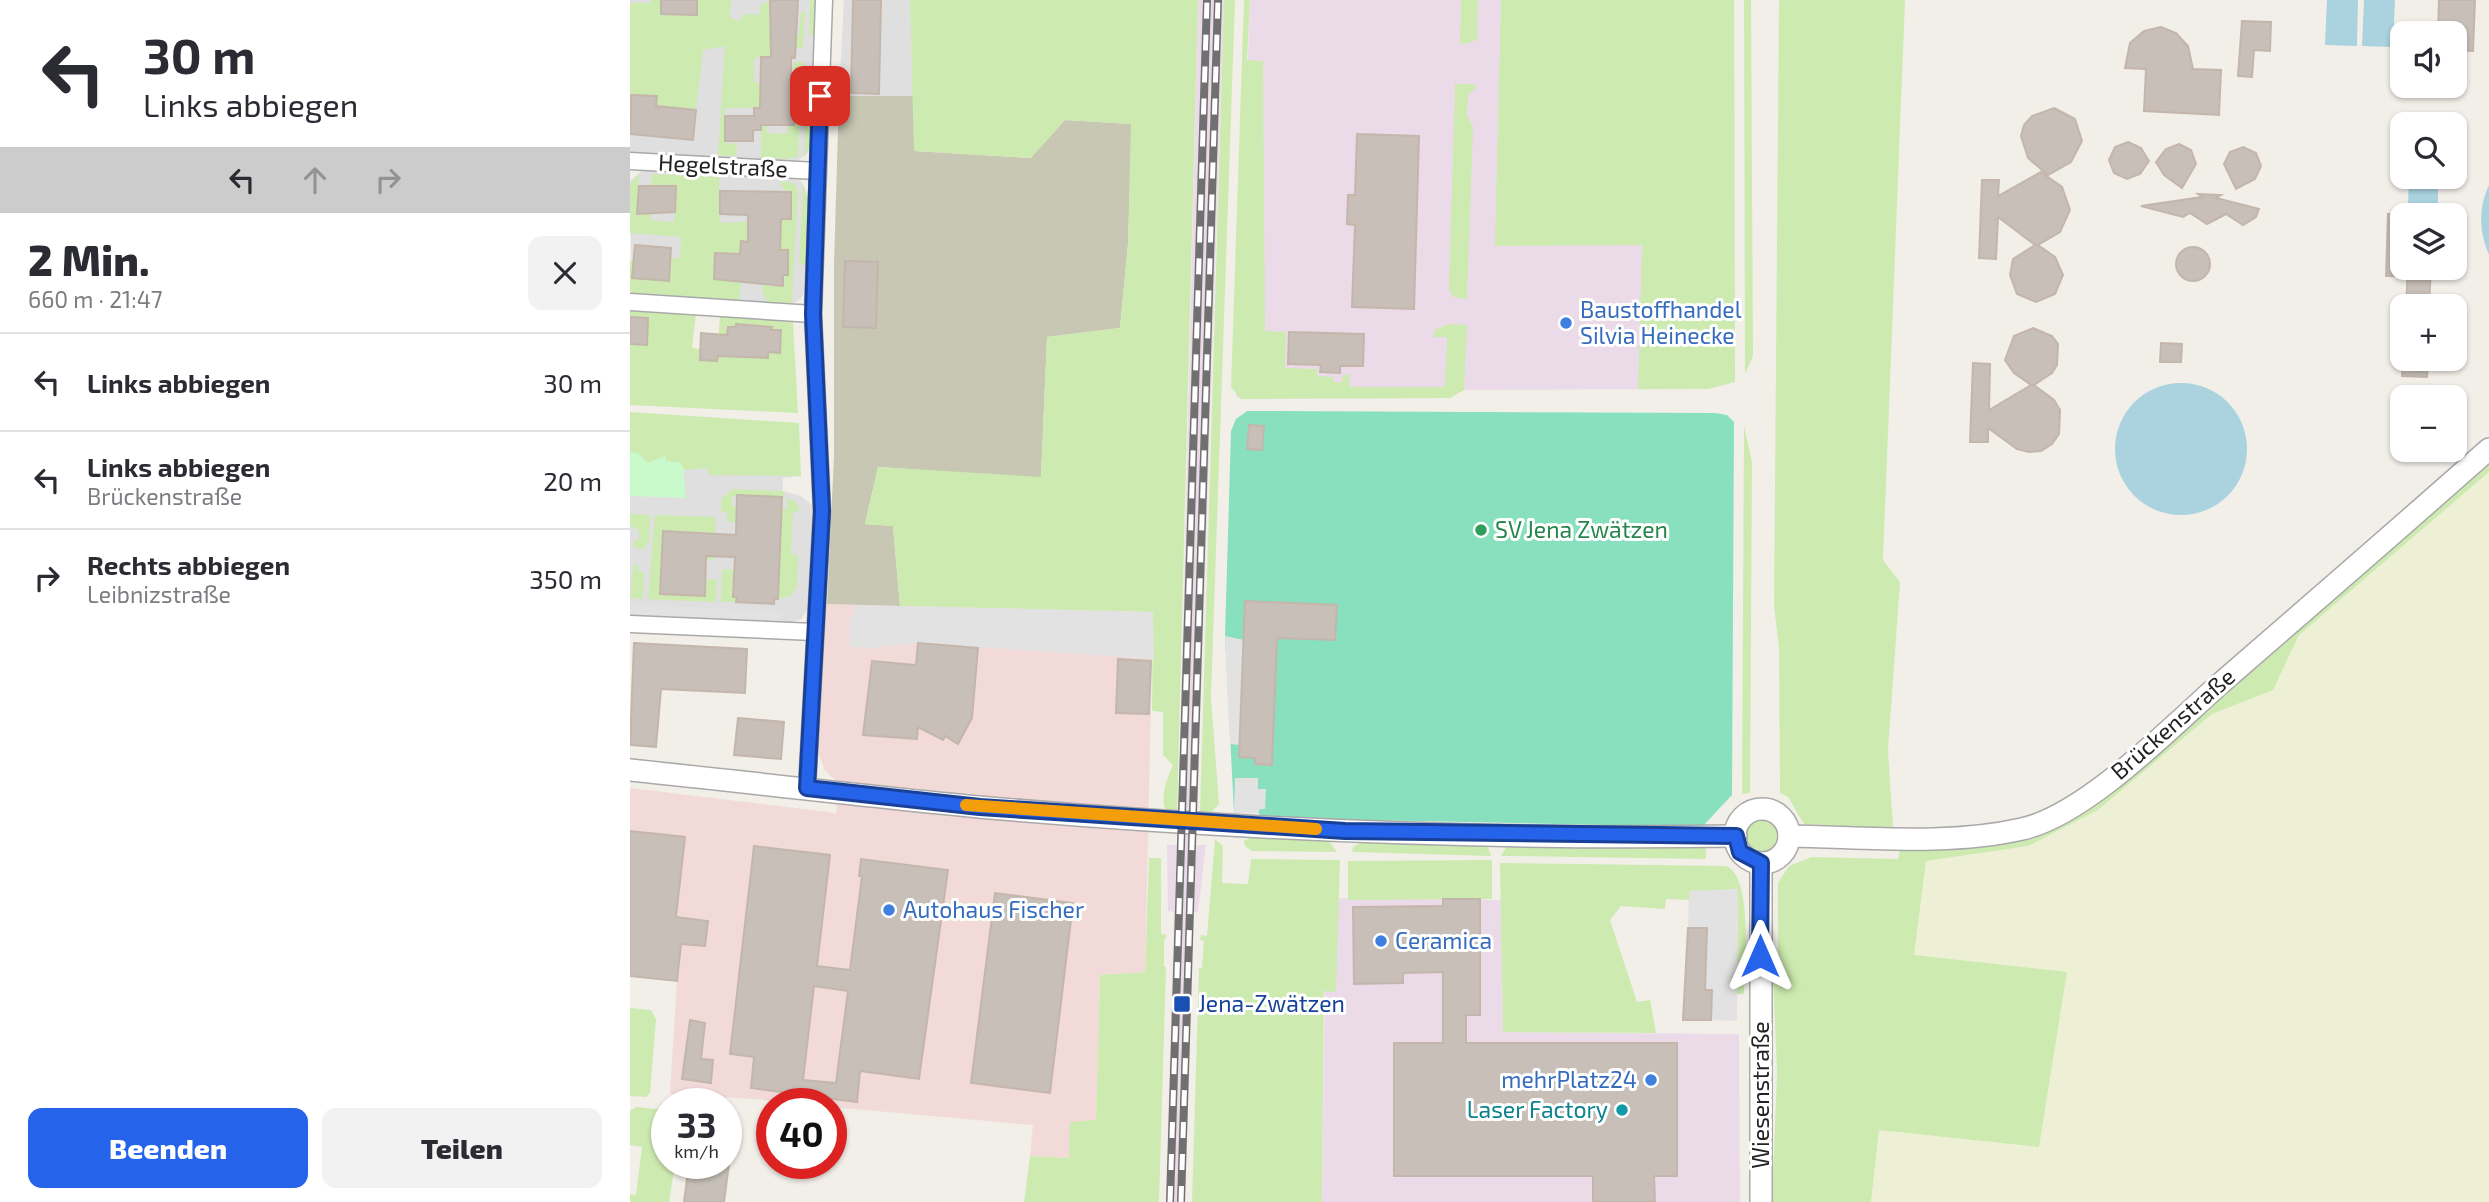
<!DOCTYPE html>
<html lang="de">
<meta charset="utf-8">
<style>
:root{--surface:#fff;--page:#f2f2f3;--text:#2b2b33;--muted:#7c7c81;--line:#e1e1e2;--accent:#2563eb}
body{margin:0;font-family:"Exo 2",sans-serif;background:var(--page);color:var(--text);height:100vh;display:flex;flex-direction:column;font-size:26px;white-space:nowrap}
*{box-sizing:border-box;margin:0}
p{font-size:23px;color:var(--muted)}
.icon{flex:none;width:38px;height:38px;fill:none;stroke:currentColor;stroke-width:2;stroke-linecap:round;stroke-linejoin:round}
.map{position:relative;flex:1;overflow:hidden}
.details{display:flex;flex-direction:column;background:var(--surface);width:630px}
.details>*{flex:none}
.guide{background:#fff;color:var(--text);overflow:hidden}
.controls{position:absolute;left:1760px;top:21px;display:grid;gap:14px}
.controls a{display:grid;place-items:center;width:77px;height:77px;border-radius:14px;background:var(--surface);box-shadow:0 2px 5px #0004;font-size:35px}
.speed{position:absolute;left:21px;top:1088px;display:flex;gap:14px;font-size:35px;font-weight:700;text-align:center}
.speed>*{display:grid;place-content:center;width:91px;height:91px;border-radius:50%;background:var(--surface);box-shadow:0 2px 5px #0004;line-height:1}
.speed small{font-size:18px;font-weight:400}
.speed .limit{border:10px solid #d22;background:#fff;color:#111}
.pin{position:absolute;display:grid;place-items:center;width:60px;height:60px;color:#fff;margin:-30px;border-radius:14px;box-shadow:0 4px 10px #0006}
.me{position:absolute;width:77px;margin:-38px;rotate:0deg;stroke-linejoin:round;filter:drop-shadow(0 0 5px #0008)}
.turn{display:flex;align-items:center;gap:24px;height:147px;padding:0 28px;font-size:32px}
.turn .icon{width:91px;height:91px;stroke-width:2.5}
.turn b{display:block;font-size:49px;line-height:60px}
.lanes{display:flex;align-items:center;height:66px;padding:0 28px;background:#0003;justify-content:center;gap:35px;direction:ltr}
.lanes .off{opacity:.35}
.round{display:grid;place-items:center;flex:none;width:74px;height:74px;border-radius:14px;background:var(--page)}
.head{display:flex;align-items:center;justify-content:space-between;height:119px;padding:0 28px}
h1{font-size:42px;font-weight:800;line-height:52px}
.action{display:flex;gap:14px;margin-top:auto;padding:14px 28px}
.action a{flex:1;height:80px;border-radius:14px;background:var(--accent);color:#fff;font-size:28px;font-weight:800;line-height:80px;text-align:center}
.action a+a{background:var(--page);color:var(--text)}
ul{padding:0;list-style:none}
li{display:flex;align-items:center;gap:21px;height:98px;padding:0 28px;border-top:2px solid var(--line)}
li div{flex:1}
li b{display:block;font-size:26px}
li em{font-style:normal}
main{display:flex;flex:1;min-height:0}
.map>svg:first-child{display:block}
.residential{fill:#e0dfdf}
.commercial{fill:#f2dad9}
.industrial{fill:#ebdbe8}
.construction{fill:#c7c7b4}
.farmland{fill:#eef0d5}
.grass{fill:#cdebb0}
.park{fill:#c8facc}
.pitch{fill:#88e0be}
.parking{fill:#e2e2e2}
.water{fill:#aad3df}
.building{fill:#c7bfb8;stroke:#c4b6ab;stroke-width:2;fill-rule:evenodd}
.lines{fill:none;stroke-linecap:round;stroke-linejoin:round}
.minor-casing{stroke:#a9a9a9;stroke-width:19}
.tertiary-casing{stroke:#a9a9a9;stroke-width:24}
.minor{stroke:#fff;stroke-width:16}
.tertiary{stroke:#fff;stroke-width:21}
.rail-casing{stroke:#707070;stroke-width:8}
.rail{stroke:#fff;stroke-width:5;stroke-dasharray:16;stroke-linecap:butt}
.route-casing{stroke:#184099;stroke-width:18}
.route{stroke:#2563eb;stroke-width:12}
.slow{stroke:#f59e0b;stroke-width:12}
.shop-dot{fill:#3f7fe0;stroke:#fff;stroke-width:2.5}
.leisure-dot{fill:#2e9e5b;stroke:#fff;stroke-width:2.5}
.transit-dot{fill:#1a4fb4;stroke:#fff;stroke-width:2.5}
.culture-dot{fill:#0f9aa8;stroke:#fff;stroke-width:2.5}
.labels{text-anchor:middle;stroke-width:6;stroke-linejoin:round;paint-order:stroke}
.street-label{font-size:23px;fill:#222;stroke:#fff}
.shop-label{font-size:23px;fill:#366cbe;stroke:#fff;text-anchor:start}
.leisure-label{font-size:23px;fill:#27864d;stroke:#fff;text-anchor:start}
.transit-label{font-size:23px;fill:#164399;stroke:#fff;text-anchor:start}
.culture-label{font-size:23px;fill:#0d838f;stroke:#fff;text-anchor:end}
</style>
<main>
<section class="details">
<div class="guide">
<div class="turn"><svg class="icon" aria-label="left" viewBox="0 0 24 24"><path d="M17 20v-9H6M10 6l-5 5 5 5"/></svg><div><b>30 m</b>Links abbiegen</div></div>
<div class="lanes"><svg class="icon" aria-label="left" viewBox="0 0 24 24"><path d="M17 20v-9H6M10 6l-5 5 5 5"/></svg><svg class="icon off" aria-label="ahead" viewBox="0 0 24 24"><path d="M12 20V5M6 11l6-6 6 6"/></svg><svg class="icon off" aria-label="right" viewBox="0 0 24 24"><path d="M7 20v-9h11M14 6l5 5-5 5"/></svg></div>
</div>
<div class="head"><div><h1>2 Min.</h1><p>660 m · 21:47</p></div><a class="round"><svg class="icon" aria-label="close" viewBox="0 0 24 24"><path d="M6 6l12 12M18 6L6 18"/></svg></a></div>
<ul>
<li><svg class="icon" aria-label="left" viewBox="0 0 24 24"><path d="M17 20v-9H6M10 6l-5 5 5 5"/></svg><div><b>Links abbiegen</b></div><em>30 m</em></li>
<li><svg class="icon" aria-label="left" viewBox="0 0 24 24"><path d="M17 20v-9H6M10 6l-5 5 5 5"/></svg><div><b>Links abbiegen</b><p>Brückenstraße</p></div><em>20 m</em></li>
<li><svg class="icon" aria-label="right" viewBox="0 0 24 24"><path d="M7 20v-9h11M14 6l5 5-5 5"/></svg><div><b>Rechts abbiegen</b><p>Leibnizstraße</p></div><em>350 m</em></li>
</ul>
<div class="action"><a>Beenden</a><a>Teilen</a></div>
</section>
<div class="map">
<svg width="1859" height="1202" viewBox="0 0 1859 1202">
<rect width="100%" height="100%" fill="#f2efe9"/>
<g class="residential">
<polygon points="0,0 185,0 181,145 177,154 165,162 0,155"/>
<polygon points="214,0 280,0 283,96 209,96"/>
<polygon points="14,169 163,178 171,181 178,199 175,290 171,298 160,306 11,297 2,294 0,181"/>
<polygon points="0,442 171,476 153,478 153,491 171,496 183,506 180,606 171,619 159,623 0,617"/>
</g>
<polygon class="commercial" points="197,604 523,612 515,972 470,975 466,1120 439,1158 400,1156 403,1125 201,1107 201,1104 40,1094 47,981 0,961 0,788 206,813 210,784 195,771 189,754 186,726"/>
<g class="industrial">
<polygon points="568,0 594,0 566,845 576,845 568,912 563,912 555,1202 536,1202 544,912 538,911 537,845 548,845"/>
<polygon points="620,0 1104,0 1105,382 1078,389 834,390 820,398 611,399 606,396"/>
<polygon points="696,898 871,900 873,1032 1109,1034 1110,1202 692,1202"/>
</g>
<polygon class="construction" points="209,96 283,96 285,151 400,158 435,120 502,124 498,244 490,328 417,337 411,478 248,467 235,524 263,526 270,606 197,604 204,456 204,264"/>
<polygon class="farmland" points="1859,472 1859,1202 1241,1202 1249,1130 1409,1147 1437,972 1283,955 1296,861 1399,846 1468,810 1583,714 1643,690 1669,635"/>
<g class="grass">
<polygon points="21,0 37,0 67,15 68,0 101,0 100,17 109,22 114,14 130,15 130,5 140,1 140,33 169,34 171,12 175,12 173,48 141,47 141,57 124,58 124,82 160,84 164,62 173,62 172,90 133,89 137,102 137,133 157,134 158,125 164,125 164,113 170,113 168,156 159,159 131,158 131,108 95,108 95,143 107,144 106,156 88,155 95,46 73,50 66,110 26,106 27,96 0,95 0,3 20,3"/>
<polygon points="180,0 185,1 185,35 179,35"/>
<path d="M280 0H568L547 812 536 813C530 795 536 782 543 765L533 755V712L522 711 523 612 270 606 263 526 235 524 248 467 411 477 417 337 490 328 498 244 501 124 435 120 401 158 284 151Z"/>
<polygon points="594,0 605,0 583,638 581,697 589,804 581,813 570,812"/>
<polygon points="614,0 620,0 617,60 633,61 635,331 656,332 655,368 687,369 687,376 703,377 704,382 712,382 713,375 719,374 720,387 815,387 817,337 803,337 805,330 819,324 837,325 834,390 820,398 611,399 601,387"/>
<polygon points="831,0 848,0 847,40 830,45"/>
<polygon points="871,0 1104,0 1105,382 1078,389 1008,389 1012,245 865,246"/>
<polygon points="1114,0 1121,0 1123,356 1115,374"/>
<polygon points="1149,0 1275,0 1253,560 1270,582 1258,750 1263,828 1174,824 1158,797 1150,793 1149,648 1144,606"/>
<polygon points="825,84 846,84 845,89 838,95 837,115 843,127 837,299 823,297 819,289"/>
<polygon points="176,102 182,102 181,145 174,157"/>
<polygon points="9,174 7,213 20,214 20,220 44,222 46,187 21,186 22,174 89,177 90,223 160,219 161,193 156,192 149,181 164,183 168,191 162,302 157,304 138,303 132,291 132,274 138,274 138,286 153,286 153,275 158,274 158,251 133,250 133,242 111,241 112,254 85,253 84,279 111,281 109,303 3,293 0,290 0,261 4,261 3,278 38,281 40,258 50,258 51,237 0,233 0,184"/>
<polygon points="173,183 178,199 175,265 169,264"/>
<polygon points="0,309 66,314 62,348 70,349 70,360 87,360 90,316 163,322 168,413 0,405 0,344 17,345 18,319 0,317"/>
<polygon points="0,412 169,423 171,476 78,475 77,468 55,470 50,463 35,461 35,457 17,463 13,457 0,452"/>
<polygon points="1114,426 1122,462 1120,793 1112,794"/>
<path d="M1859 461V472L1669 635 1643 690 1582 714 1468 810 1398 846 1296 861 1284 955 1437 972 1409 1147 1249 1130 1241 1202H1142L1147 1073 1143 973 1148 953V883L1159 866 1182 857 1268 859 1270 850C1355 848 1406 849 1477 795Z"/>
<polygon points="103,489 153,491 155,492 154,498 102,496 102,506 107,507 106,522 97,522 97,513 91,512 91,499"/>
<polygon points="157,498 165,501 170,510 163,513 161,554 168,555 167,586 161,596 148,599 152,509 157,509"/>
<polygon points="0,514 20,515 19,543 16,543 15,549 3,548 4,540 9,540 9,530 0,526"/>
<polygon points="25,515 86,517 84,560 76,559 77,532 33,531 30,593 75,579 87,580 86,602 18,599"/>
<polygon points="3,565 8,565 8,571 14,572 13,599 0,598"/>
<polygon points="92,569 104,570 103,596 107,597 106,602 91,602"/>
<circle cx="1132" cy="836" r="17"/>
<polygon points="623,836 699,841 707,852 622,851 615,846 614,841"/>
<polygon points="585,839 593,846 592,883 618,884 621,859 710,860 706,992 694,991 692,1202 562,1202 569,968 572,968 574,941 570,940 571,935 577,936"/>
<polygon points="734,841 857,844 861,856 722,852 723,847"/>
<polygon points="878,844 1076,845 1076,859 871,856"/>
<polygon points="519,858 531,858 531,934 537,935 534,940 534,967 536,967 529,1202 394,1202 400,1156 439,1158 440,1122 466,1120 470,975 515,972"/>
<polygon points="862,860 862,899 718,900 718,861"/>
<path d="M870 863 1096 866C1124 877 1114 966 1114 994H1107L1108 889 1059 892V900L1036 899 1035 909 991 906 980 920 1007 1002 1020 1000 1026 1033 873 1032Z"/>
<polygon points="0,1008 21,1010 26,1019 20,1093 16,1097 0,1096"/>
<polygon points="6,1107 37,1110 37,1164 45,1164 39,1202 0,1202 0,1194 6,1195 12,1147 0,1145 0,1111"/>
</g>
<polygon class="park" points="0,452 8,453 17,463 35,456 36,461 50,463 55,470 53,471 56,498 0,496"/>
<polygon class="pitch" points="617,411 1085,413 1097,415 1104,422 1102,795 1072,827 636,818 628,813 604,813 595,636 601,431 606,419"/>
<g class="parking">
<polygon points="0,605 153,611 152,623 0,617"/>
<polygon points="227,605 523,612 524,659 288,643 241,648 220,647 219,623"/>
<polygon points="595,636 614,640 610,745 600,744"/>
<polygon points="605,778 628,778 628,789 636,789 635,809 630,809 628,813 604,813"/>
<polygon points="1108,889 1107,1021 1081,1020 1075,990 1077,929 1058,928 1059,891"/>
</g>
<g class="water">
<polygon points="1697,0 1728,0 1727,46 1695,45"/>
<polygon points="1734,0 1765,0 1763,47 1732,46"/>
<polygon points="1779,177 1808,177 1808,206 1778,206"/>
<path d="M1859 185V255C1849 231 1848 209 1859 185Z"/>
<circle cx="1551" cy="449" r="66"/>
</g>
<g class="building">
<polygon points="31,0 67,0 67,15 31,14"/>
<polygon points="140,0 168,0 165,58 161,58 161,74 160,90 165,90 164,125 131,125 131,130 123,130 123,141 95,141 95,116 124,116 124,108 130,108 131,57 141,57"/>
<polygon points="223,0 251,0 249,94 221,93"/>
<polygon points="1809,0 1845,0 1843,51 1825,50 1825,33 1808,33"/>
<polygon points="1612,21 1641,22 1640,51 1624,50 1622,77 1608,76"/>
<polygon points="1531,27 1546,33 1558,46 1563,69 1591,70 1589,115 1514,111 1516,69 1495,68 1500,43 1514,31"/>
<polygon points="1,95 27,96 26,106 66,110 63,140 0,134"/>
<polygon points="1424,108 1445,119 1452,141 1441,162 1418,175 1398,158 1391,136 1394,125 1402,116"/>
<polygon points="727,134 789,136 784,309 722,307 725,225 717,224 718,195 725,195"/>
<polygon points="1498,142 1511,148 1519,161 1510,174 1497,179 1484,173 1479,160 1485,147"/>
<polygon points="1549,144 1561,150 1566,164 1552,188 1534,175 1526,162 1536,149"/>
<polygon points="1613,147 1626,153 1631,166 1625,179 1606,189 1594,164 1600,152"/>
<polygon points="1411,172 1432,187 1440,210 1430,232 1408,245 1425,257 1433,275 1425,294 1406,302 1387,294 1380,275 1383,259 1405,245 1368,217 1366,259 1349,258 1352,180 1369,180 1368,196"/>
<polygon points="9,186 46,186 45,212 7,214"/>
<polygon points="90,191 161,192 161,219 151,219 150,250 158,250 158,275 153,275 153,286 84,279 85,253 110,254 111,241 118,242 118,215 90,214"/>
<polygon points="1568,194 1591,195 1586,198 1629,209 1626,217 1613,225 1596,214 1577,224 1560,213 1553,217 1511,206 1572,197"/>
<polygon points="1758,214 1773,214 1773,276 1756,276"/>
<polygon points="5,245 41,248 39,281 2,278"/>
<circle cx="1563" cy="264" r="17"/>
<polygon points="215,261 248,262 246,328 213,327"/>
<polygon points="1778,268 1801,268 1799,306 1776,306"/>
<polygon points="0,317 18,318 17,345 0,344"/>
<polygon points="106,324 142,327 141,330 151,330 150,353 138,352 138,358 88,356 87,361 70,360 71,333 97,335 98,327 106,327"/>
<polygon points="1403,328 1422,336 1428,344 1427,365 1422,373 1404,385 1424,400 1430,410 1429,434 1422,444 1411,451 1399,452 1387,449 1358,428 1358,442 1340,442 1343,363 1360,364 1359,410 1401,385 1384,373 1375,360 1384,336"/>
<polygon points="659,332 734,334 733,366 710,366 710,373 690,372 691,365 658,364"/>
<polygon points="1531,343 1552,344 1551,362 1530,362"/>
<polygon points="1773,359 1798,359 1797,377 1772,376"/>
<polygon points="619,425 634,426 632,450 617,449"/>
<polygon points="107,495 152,497 148,599 144,598 144,604 106,602 107,597 103,597 105,557 76,556 75,596 30,594 33,531 106,535"/>
<polygon points="615,601 707,605 705,640 647,638 642,765 625,764 625,758 609,757"/>
<polygon points="4,643 117,649 115,693 31,689 26,747 0,745"/>
<polygon points="288,643 348,648 342,718 328,744 315,736 313,740 288,727 287,739 233,735 242,661 286,665"/>
<polygon points="488,659 521,661 519,714 486,713"/>
<polygon points="108,718 154,722 151,759 104,755"/>
<polygon points="0,831 55,837 46,917 78,921 75,946 51,944 47,981 0,976"/>
<path d="M124 846 200 855 187 966 220 970 232 876H229L231 859 318 870 289 1079 230 1071 227 1102 121 1088 124 1057 100 1054ZM184 986 218 991 206 1083 173 1080Z"/>
<polygon points="365,893 443,903 420,1093 341,1083"/>
<polygon points="813,899 850,899 850,1015 836,1015 836,1043 1047,1043 1047,1176 1024,1176 1025,1202 963,1202 963,1176 764,1176 764,1043 813,1043 813,972 773,973 773,983 724,984 723,907 813,906"/>
<polygon points="1058,928 1077,928 1075,990 1082,990 1081,1020 1053,1020"/>
<polygon points="60,1020 75,1023 71,1059 83,1060 81,1083 52,1079"/>
<polygon points="59,1164 99,1164 94,1202 54,1202"/>
</g>
<g class="lines">
<g class="minor-casing">
<g id="minor">
<polyline points="0,161 187,171"/>
<polyline points="0,302 183,314"/>
<polyline points="0,624 184,632"/>
<polyline points="177,788 192,511 183,314 194,0"/>
</g>
</g>
<g class="tertiary-casing">
<g id="tertiary">
<path d="M0 770C116 782 233 796 349 807 600 829 854 840 1106 836"/>
<circle cx="1132" cy="836" r="27"/>
<path d="M1159 836C1235 837 1317 846 1392 829 1456 815 1541 727 1591 683 1681 605 1770 528 1859 449"/>
<polyline points="1131,863 1131,1202"/>
</g>
</g>
<use href="#minor" class="minor"/>
<use href="#tertiary" class="tertiary"/>
<g class="rail-casing">
<g id="rail">
<polyline points="540,1202 577,0"/>
<polyline points="551,1202 588,0"/>
</g>
</g>
<use href="#rail" class="rail"/>
</g>
<g class="lines">
<g class="route-casing">
<polyline id="route" points="190,96 183,314 192,511 177,788 350,807 715,831 1106,836 1110,852 1131,863 1130,956"/>
</g>
<use href="#route" class="route"/>
<polyline class="slow" points="336,805 686,829"/>
</g>
<g class="shop-dot">
<circle cx="936" cy="323" r="7"/>
<circle cx="259" cy="910" r="7"/>
<circle cx="751" cy="941" r="7"/>
<circle cx="1021" cy="1080" r="7"/>
</g>
<circle class="leisure-dot" cx="851" cy="530" r="7"/>
<rect class="transit-dot" x="543" y="995" width="18" height="18" rx="3.5"/>
<circle class="culture-dot" cx="992" cy="1110" r="7"/>
<g class="labels">
<g class="street-label">
<text transform="translate(93 166) rotate(3)" y="8">Hegelstraße</text>
<text transform="translate(1543 724) rotate(-41)" y="8">Brückenstraße</text>
<text transform="translate(1131 1095) rotate(-90)" y="8">Wiesenstraße</text>
</g>
<g class="shop-label">
<text x="950" y="318">Baustoffhandel<tspan x="950" dy="26">Silvia Heinecke</tspan></text>
<text x="273" y="918">Autohaus Fischer</text>
<text x="765" y="949">Ceramica</text>
<text x="1007" y="1088" text-anchor="end">mehrPlatz24</text>
</g>
<g class="leisure-label">
<text x="865" y="538">SV Jena Zwätzen</text>
</g>
<g class="transit-label">
<text x="568" y="1012">Jena-Zwätzen</text>
</g>
<g class="culture-label">
<text x="978" y="1118">Laser Factory</text>
</g>
</g>
</svg>
<div class="controls">
<a><svg class="icon" aria-label="sound" viewBox="0 0 24 24"><path d="M4 9h4l5-4v14l-5-4H4zM17 9q2 3 0 6"/></svg></a>
<a><svg class="icon" aria-label="search" viewBox="0 0 24 24"><circle cx="10" cy="10" r="6"/><path d="M15 15l6 6"/></svg></a>
<a><svg class="icon" aria-label="layers" viewBox="0 0 24 24"><path d="M12 4l9 5-9 5-9-5zM3 14l9 5 9-5"/></svg></a>
<a>+</a>
<a>−</a>
</div>
<div class="speed"><div>33<small>km/h</small></div><div class="limit">40</div></div>
<div class="pin" style="left:190px;top:96px;background:#d93025"><svg class="icon" aria-label="arrive" viewBox="0 0 24 24"><path d="M6 21V4h12l-3 4 3 4H6"/></svg></div>
<svg class="me" style="left:1130px;top:956px" viewBox="-20 -20 40 40"><path d="M0-17L14 15 0 8-14 15z" fill="#2563eb" stroke="#fff" stroke-width="4"/></svg>
</div>
</main>
